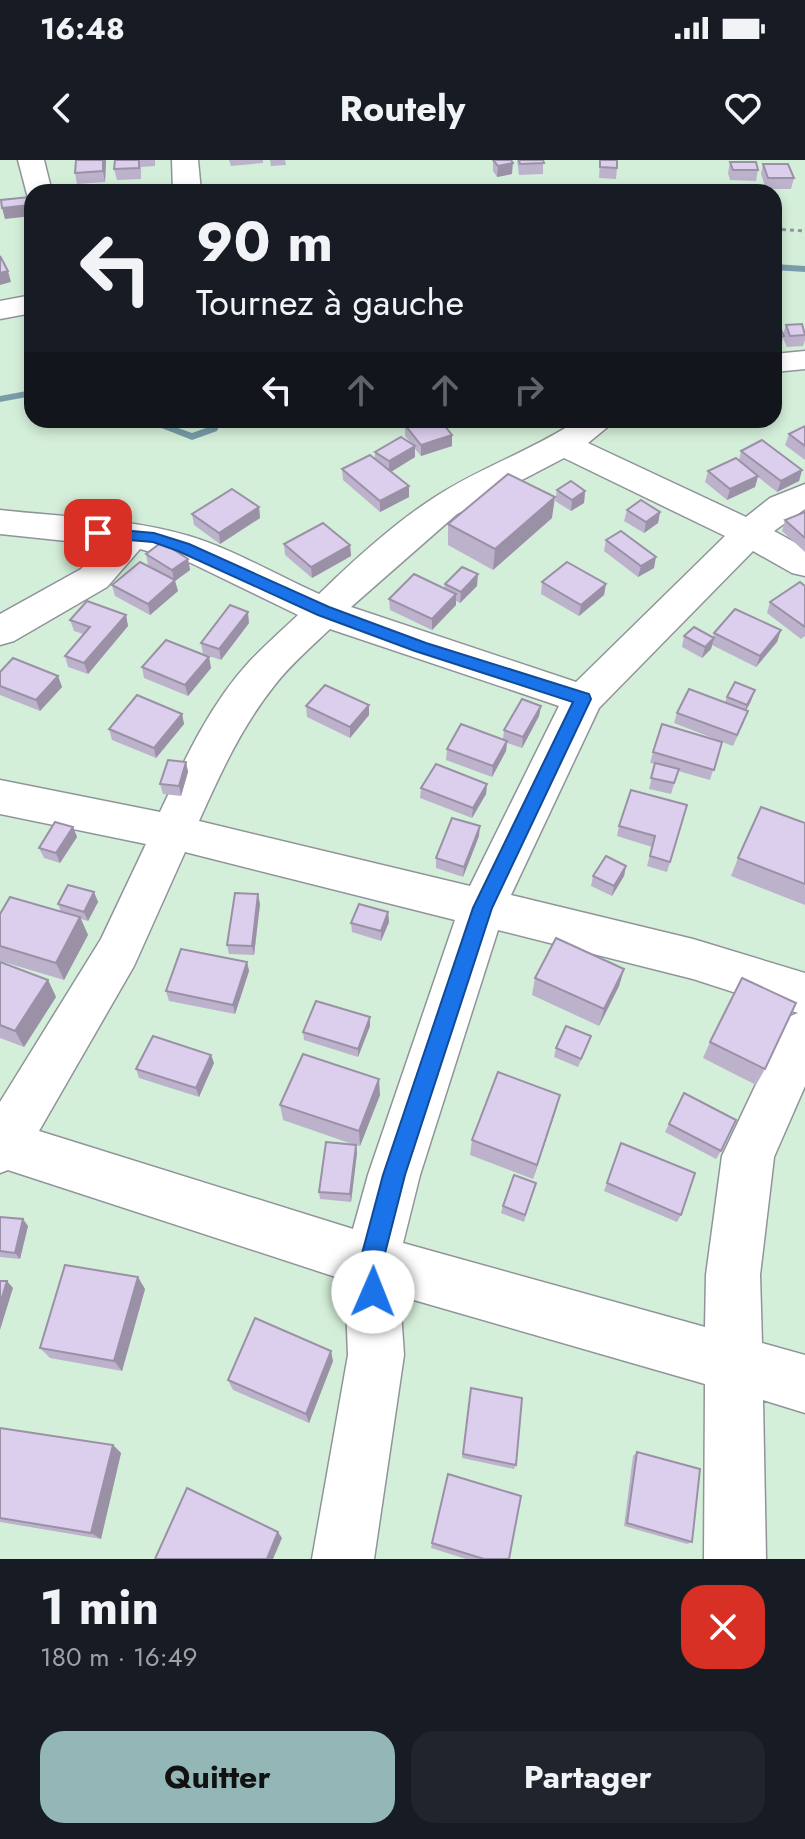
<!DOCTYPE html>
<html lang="fr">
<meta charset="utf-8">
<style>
:root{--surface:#171b24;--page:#20242c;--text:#f1f3f6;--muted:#9ea1a6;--accent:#93b6b7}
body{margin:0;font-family:Jost,sans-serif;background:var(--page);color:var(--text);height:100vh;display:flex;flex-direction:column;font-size:30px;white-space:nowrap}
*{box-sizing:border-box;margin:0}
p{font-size:26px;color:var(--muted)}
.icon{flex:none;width:44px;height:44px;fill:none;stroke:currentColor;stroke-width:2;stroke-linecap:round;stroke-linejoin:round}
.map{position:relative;height:1399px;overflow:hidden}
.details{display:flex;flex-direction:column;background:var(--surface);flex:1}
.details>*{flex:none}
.guide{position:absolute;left:24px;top:24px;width:758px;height:244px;border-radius:24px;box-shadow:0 4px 12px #0003;background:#171b24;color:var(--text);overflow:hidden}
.pin{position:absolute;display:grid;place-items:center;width:68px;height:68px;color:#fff;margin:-34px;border-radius:16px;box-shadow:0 4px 12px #0006}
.me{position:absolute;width:88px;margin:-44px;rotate:1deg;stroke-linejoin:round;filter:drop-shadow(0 0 6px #0008)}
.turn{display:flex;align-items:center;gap:28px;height:168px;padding:0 40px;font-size:36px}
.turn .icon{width:104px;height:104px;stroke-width:2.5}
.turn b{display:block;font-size:56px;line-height:68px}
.lanes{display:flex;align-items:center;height:76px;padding:0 40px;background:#0003;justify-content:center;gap:40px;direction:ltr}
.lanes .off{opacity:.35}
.round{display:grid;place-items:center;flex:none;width:84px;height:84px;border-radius:24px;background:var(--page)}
.headline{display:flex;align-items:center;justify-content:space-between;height:136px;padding:0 40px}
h1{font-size:48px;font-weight:700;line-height:60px}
.primary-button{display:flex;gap:16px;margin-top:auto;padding:16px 40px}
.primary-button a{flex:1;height:92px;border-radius:24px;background:var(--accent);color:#111;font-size:32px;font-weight:700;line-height:92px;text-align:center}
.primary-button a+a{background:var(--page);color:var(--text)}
.status{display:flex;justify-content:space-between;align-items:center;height:56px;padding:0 40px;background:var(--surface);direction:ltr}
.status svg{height:22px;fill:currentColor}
header{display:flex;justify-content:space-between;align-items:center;height:104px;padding:0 40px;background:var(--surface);font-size:36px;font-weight:700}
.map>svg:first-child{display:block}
.green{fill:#d4efd9;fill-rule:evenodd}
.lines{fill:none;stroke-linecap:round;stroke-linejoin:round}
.stream{fill:#789da9;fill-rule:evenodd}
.minor-casing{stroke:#90949a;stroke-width:3}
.path{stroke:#92959a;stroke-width:3;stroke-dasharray:4 4;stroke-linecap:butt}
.minor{fill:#fff;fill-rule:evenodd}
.wall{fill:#bdb2cc}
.shaded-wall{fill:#9a91a6}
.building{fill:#dccfed;stroke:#9a91a6;stroke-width:2}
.route{fill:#1a73e8;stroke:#114b97;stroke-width:2}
</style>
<div class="status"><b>16:48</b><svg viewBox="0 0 49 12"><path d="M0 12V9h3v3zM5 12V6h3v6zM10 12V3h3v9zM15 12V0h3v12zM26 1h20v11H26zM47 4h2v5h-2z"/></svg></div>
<header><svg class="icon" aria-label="back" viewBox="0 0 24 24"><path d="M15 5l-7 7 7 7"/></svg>Routely<svg class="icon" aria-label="heart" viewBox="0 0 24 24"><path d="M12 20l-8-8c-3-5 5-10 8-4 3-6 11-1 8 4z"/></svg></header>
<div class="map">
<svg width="805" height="1399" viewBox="0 0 805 1399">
<rect width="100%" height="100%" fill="#f1f5fc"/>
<path class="green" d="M0 0H805V1399H0ZM32 32H774V260H32Z"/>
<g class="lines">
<g class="stream">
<polygon points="774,104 805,106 805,112 774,110"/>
<polygon points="32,230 32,236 0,242 0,236"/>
<polygon points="141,260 156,260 192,273 209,267 212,260 222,260 217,271 192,280"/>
</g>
<g class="minor-casing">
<g id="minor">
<polygon points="18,0 44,0 52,32 32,32 32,39 28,38"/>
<polygon points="172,0 198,0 201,32 173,32"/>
<polygon points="32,135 32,153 0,159 0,141"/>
<polygon points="805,191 805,209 774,212 774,194"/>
<path d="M578 260H616L588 283 746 357 770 338 805 324V349L774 371 805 388V416L792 413 753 391 599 548 511 735 693 779 805 813V926L774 997 760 1115 762 1183 805 1195V1253L763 1240 766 1399H704L705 1224 400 1136 404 1195 374 1399H312L348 1195 345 1120 8 1010 0 1013V942L101 779 146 684 0 654V620L160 652C184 601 210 544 249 502 264 486 281 471 298 455L191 403 140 389 107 427 14 481 0 485V454L81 409 105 385 0 374V350C63 357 129 358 189 376 235 390 276 415 319 434 354 400 392 365 432 339 478 308 532 291 578 260ZM564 298 725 376 576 522 351 447 457 354ZM330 469 559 546 470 726 199 661C220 614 242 566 274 526 290 505 311 487 330 469ZM185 692 455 760 368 1015 353 1069 39 971 134 806ZM498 770 693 819 798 853 788 857 722 996 706 1115 705 1167 403 1083 420 1015Z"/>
</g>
</g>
<polyline class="path" points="774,69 805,71"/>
<use href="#minor" class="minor"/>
</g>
<g class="wall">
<polygon points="115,0 155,0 155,6 141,7 141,19 117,20 114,9"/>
<polygon points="229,0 263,0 263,3 231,6"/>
<polygon points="270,0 285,0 286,5 271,6"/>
<polygon points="493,0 512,14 497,17 493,11"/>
<polygon points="517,0 543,0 543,14 519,15"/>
<polygon points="600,0 617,8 616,19 599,18"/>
<polygon points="106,2 105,22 77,24 75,13"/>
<polygon points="730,2 758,10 756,21 730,20 728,13"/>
<polygon points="763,4 794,18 791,29 766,29 761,14"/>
<polygon points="774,157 783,174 786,165 805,172 805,180 803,186 787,187 783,178 781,188 774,188"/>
<polygon points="405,265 452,275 452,286 421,296 415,289 415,297 391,312 409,337 380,352 343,320 342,309 375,299 375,292 410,282 405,276"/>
<polygon points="805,266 805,300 785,285 789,274"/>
<polygon points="741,291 802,310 799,321 777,332 758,317 755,327 727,340 705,322 708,311 739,300"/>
<polygon points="557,330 585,331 584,343 571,351 555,341"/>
<polygon points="259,347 260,358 220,384 194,365 192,354"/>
<polygon points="627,350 660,352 658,363 644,373 624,361"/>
<polygon points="805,352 805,392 782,371 785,360"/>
<polygon points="552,358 493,410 448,385 448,364"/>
<polygon points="606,380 654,408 638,417 604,391"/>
<polygon points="284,384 350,385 351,396 312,418 285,395"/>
<polygon points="146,394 188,399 190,410 175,421 178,431 150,455 115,436 112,425 158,411 148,405"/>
<polygon points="542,422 606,424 604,435 579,456 541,434"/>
<polygon points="445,424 477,426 460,443 456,441 456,445 432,470 390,450 389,439 444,429"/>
<polygon points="805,426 805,476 801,479 767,453 770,442"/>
<polygon points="126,455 128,466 88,514 68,507 65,496 83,474 74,471 70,460"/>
<polygon points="249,463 221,500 203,494 201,483"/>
<polygon points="781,470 777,482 756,507 712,485 711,489 702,498 682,487 684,476 713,477 714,473"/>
<polygon points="209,497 211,508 188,536 144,518 142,507"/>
<polygon points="0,512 58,516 62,527 40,551 0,535"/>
<polygon points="727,537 751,541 746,550 744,562 733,586 722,582 710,620 678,611 671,634 649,629 655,604 650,603 653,592 720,581 674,563 677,553 725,542"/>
<polygon points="306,546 369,555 350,578 307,557"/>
<polygon points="541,546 539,556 522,588 507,583 506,591 492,617 446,600 447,589 503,579 504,570"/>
<polygon points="182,554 184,564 156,598 112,580 109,569"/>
<polygon points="186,602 188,612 181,636 163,634 160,624"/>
<polygon points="487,624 486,634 472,658 420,638 421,628"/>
<polygon points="687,645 667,712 647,706 652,687 617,676 619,666"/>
<polygon points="805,663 805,745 731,716 738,698"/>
<polygon points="73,667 77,677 60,703 44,698 39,688"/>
<polygon points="479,676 463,717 436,708 436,698"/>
<polygon points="626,706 624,716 612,736 591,726 593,716"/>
<polygon points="94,732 98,742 88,761 81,759 88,775 64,820 0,801 0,754 61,752 58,744"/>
<polygon points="260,744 254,795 229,794 227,785"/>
<polygon points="388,752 389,762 381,781 352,772 351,763"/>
<polygon points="0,802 48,820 56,837 24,887 0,878"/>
<polygon points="247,802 249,811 235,854 169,841 166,831"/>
<polygon points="624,809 619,826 599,866 532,835 535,818"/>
<polygon points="370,866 358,897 304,880 303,872"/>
<polygon points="710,882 765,909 756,925 703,898"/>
<polygon points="588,885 578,907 554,897 556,888"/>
<polygon points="211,895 214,903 199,937 139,918 136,909"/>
<polygon points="684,933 721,991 716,999 665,972"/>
<polygon points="380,935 360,986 356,985 357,993 351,1042 320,1039 319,1032 355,985 283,960 280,945"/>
<polygon points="556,950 533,1019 470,995 472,980"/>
<polygon points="621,983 681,1055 677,1062 604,1031"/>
<polygon points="534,1030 524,1062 501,1053 503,1046"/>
<polygon points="0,1057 28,1066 20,1099 0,1097"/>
<polygon points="145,1129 122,1211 50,1198 40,1188"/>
<polygon points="333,1201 309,1263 233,1230 228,1220"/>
<polygon points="471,1228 516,1305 514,1309 462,1298"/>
<polygon points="0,1268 113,1285 121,1293 101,1379 0,1362"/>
<polygon points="637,1292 692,1382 687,1384 624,1366 633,1296"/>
<polygon points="448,1314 509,1399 466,1399 431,1388"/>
</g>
<g class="shaded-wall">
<polygon points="103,0 106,0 106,2 105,22 103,11"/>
<polygon points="513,3 512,14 497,17 498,6"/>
<polygon points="29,37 32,56 5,59 2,48"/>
<polygon points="8,111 11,122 0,125 0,113"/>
<polygon points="452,275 452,286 421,296 421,285"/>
<polygon points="415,286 415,297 389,313 389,301"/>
<polygon points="802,310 799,321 777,332 781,321"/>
<polygon points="758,316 755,327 727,340 730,329"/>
<polygon points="409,326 409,337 380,352 380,341"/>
<polygon points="585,331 584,343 571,351 572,340"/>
<polygon points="555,337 552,358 493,410 495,389"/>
<polygon points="259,347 260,358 220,384 219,373"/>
<polygon points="660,352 658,363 644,373 646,362"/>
<polygon points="350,385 351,396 312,418 311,407"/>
<polygon points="656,397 654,408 638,417 641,406"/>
<polygon points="188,399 190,410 175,421 178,431 150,455 148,444 174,421 172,410"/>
<polygon points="478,414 477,426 460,443 461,432"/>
<polygon points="606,424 604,435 579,456 581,445"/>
<polygon points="456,434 456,445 432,470 432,459"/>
<polygon points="248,452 249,463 221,500 219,489"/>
<polygon points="126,455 128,466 88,514 84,503"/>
<polygon points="781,470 777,482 756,507 760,496"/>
<polygon points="714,478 711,489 702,498 705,487"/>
<polygon points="209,497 211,508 188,536 185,525"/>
<polygon points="58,516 62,527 40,551 36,540"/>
<polygon points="755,530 751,541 743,556 747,545"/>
<polygon points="369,545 369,555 350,578 350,567"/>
<polygon points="541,546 539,556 522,588 523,577"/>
<polygon points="182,554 184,564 156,598 154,588"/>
<polygon points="507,581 506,591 492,617 493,606"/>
<polygon points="186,602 188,612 181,636 179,626"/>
<polygon points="487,624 486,634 472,658 473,648"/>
<polygon points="480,666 479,676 463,717 464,707"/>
<polygon points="73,667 77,677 60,703 56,693"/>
<polygon points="626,706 624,716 612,736 614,726"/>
<polygon points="94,732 98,742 88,761 84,752"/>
<polygon points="258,734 260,744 254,795 252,786"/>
<polygon points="388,752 389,762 381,781 381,771"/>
<polygon points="80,757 88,775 64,820 56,803"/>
<polygon points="247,802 249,811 235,854 233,845"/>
<polygon points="624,809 619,826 599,866 604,849"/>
<polygon points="48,820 56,837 24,887 15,871"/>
<polygon points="370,857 370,866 358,897 358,889"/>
<polygon points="211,895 214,903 199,937 196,928"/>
<polygon points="379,919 380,935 360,986 359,971"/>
<polygon points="560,935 556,950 533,1019 537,1005"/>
<polygon points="356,985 357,993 351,1042 350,1034"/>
<polygon points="23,1059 28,1066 20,1099 15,1093"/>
<polygon points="138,1117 145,1129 122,1211 114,1201"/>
<polygon points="7,1121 13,1128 0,1170 0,1144"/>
<polygon points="331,1191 333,1201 309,1263 306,1254"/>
<polygon points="113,1285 121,1293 101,1379 91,1373"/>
<polygon points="278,1372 282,1378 273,1399 267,1399"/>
</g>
<g class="building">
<polygon points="76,0 103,0 103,11 75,13"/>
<polygon points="115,0 139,0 139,8 114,9"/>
<polygon points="493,0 511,0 513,3 498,6"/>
<polygon points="519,0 543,0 544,3 520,4"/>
<polygon points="600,0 617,0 617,8 600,7"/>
<polygon points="730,2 756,2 758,10 733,10"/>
<polygon points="763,4 788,4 794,18 768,18"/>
<polygon points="690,26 702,27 701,32 689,31"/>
<polygon points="149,27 149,32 119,32 119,29"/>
<polygon points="107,30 107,32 81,32"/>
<polygon points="29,37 30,45 2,48 1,40"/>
<polygon points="0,96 8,111 0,113"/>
<polygon points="774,157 775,157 784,176 774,177"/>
<polygon points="802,164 805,175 790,176 786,165"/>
<polygon points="422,260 440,260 452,275 421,285 405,265"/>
<polygon points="805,266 805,286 789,274"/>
<polygon points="401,277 415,286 389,301 375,292"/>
<polygon points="762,280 802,310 781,321 741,291"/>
<polygon points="370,295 409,326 380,341 342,309"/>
<polygon points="736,298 758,316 730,329 708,311"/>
<polygon points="508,314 555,337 495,389 448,364"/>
<polygon points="571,321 585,331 572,340 557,330"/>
<polygon points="232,329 259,347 219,373 192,354"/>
<polygon points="641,340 660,352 646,362 627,350"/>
<polygon points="805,352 805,378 785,360"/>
<polygon points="323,363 350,385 311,407 284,384"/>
<polygon points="621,371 656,397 641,406 606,380"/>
<polygon points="162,382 188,399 172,410 146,394"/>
<polygon points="140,402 175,420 148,444 112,425"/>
<polygon points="567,402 606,424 581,445 542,422"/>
<polygon points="462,407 478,414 461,432 445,424"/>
<polygon points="414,414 456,434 432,459 389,439"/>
<polygon points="800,422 805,426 805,467 770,442"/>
<polygon points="87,441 126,455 84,503 65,496 90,467 70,460"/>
<polygon points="230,445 248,452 219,489 201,483"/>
<polygon points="735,449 781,470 760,496 714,473"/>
<polygon points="694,467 714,478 705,487 684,476"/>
<polygon points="166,480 209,497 185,525 142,507"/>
<polygon points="13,498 58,516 36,540 0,526 0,512"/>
<polygon points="735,522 755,530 747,545 727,537"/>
<polygon points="325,525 369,545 350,567 306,546"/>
<polygon points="689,529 748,551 737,575 677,553"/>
<polygon points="137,535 182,554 154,588 109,569"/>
<polygon points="522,539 541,546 523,577 504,570"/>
<polygon points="461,564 507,581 493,606 447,589"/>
<polygon points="662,564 722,582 714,610 653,592"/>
<polygon points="168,600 186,602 179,626 160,624"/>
<polygon points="655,603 679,609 674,623 651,618"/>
<polygon points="436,604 487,624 473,648 421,628"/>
<polygon points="631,630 687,645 670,702 650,696 655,676 619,666"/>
<polygon points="761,647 805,663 805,724 738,698"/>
<polygon points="452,658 480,666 464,707 436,698"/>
<polygon points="55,662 73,667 56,693 39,688"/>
<polygon points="606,696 626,706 614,726 593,716"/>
<polygon points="68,725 94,732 84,752 58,744"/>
<polygon points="235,733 258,734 252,786 227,785"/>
<polygon points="10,737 80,757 56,803 0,786 0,754"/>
<polygon points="359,744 388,752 381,771 351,763"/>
<polygon points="556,778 624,809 604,849 535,818"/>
<polygon points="181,789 247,802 233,845 166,831"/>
<polygon points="0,802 48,820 15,871 0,865"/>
<polygon points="742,818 796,843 765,909 710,882"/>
<polygon points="316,841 370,857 358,889 303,872"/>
<polygon points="566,866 591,876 581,899 556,888"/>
<polygon points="153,876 211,895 196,928 136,909"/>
<polygon points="303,894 379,919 359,971 280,945"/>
<polygon points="498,912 560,935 537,1005 472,980"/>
<polygon points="684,933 736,960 721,991 669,964"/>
<polygon points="326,982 356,985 350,1034 319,1032"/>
<polygon points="621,983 695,1013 681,1055 607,1023"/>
<polygon points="514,1015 536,1023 525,1055 503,1046"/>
<polygon points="0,1057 23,1059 15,1093 0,1091"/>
<polygon points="65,1105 138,1117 114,1201 40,1188"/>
<polygon points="0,1121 7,1121 0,1144"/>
<polygon points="255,1158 331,1191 306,1254 228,1220"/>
<polygon points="471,1228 522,1238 516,1305 463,1294"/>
<polygon points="0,1268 113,1285 91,1373 0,1358"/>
<polygon points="637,1292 700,1309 692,1382 627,1363"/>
<polygon points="448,1314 521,1336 509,1399 484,1399 432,1383"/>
<polygon points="187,1328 278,1372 267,1399 155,1399"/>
</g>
<polygon class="route" points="98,368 154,373 189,384 329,447 426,483 589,534 591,539 492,748 405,1015 383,1101 384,1132 381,1140 373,1144 365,1140 360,1101 383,1015 473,748 573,542 415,491 318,455 178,391 153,382 93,377 91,373"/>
</svg>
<div class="pin" style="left:98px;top:373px;background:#d93025"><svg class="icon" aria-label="arrive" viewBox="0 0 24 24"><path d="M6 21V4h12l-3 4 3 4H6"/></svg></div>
<svg class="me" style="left:373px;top:1132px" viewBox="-20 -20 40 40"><circle r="19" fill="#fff"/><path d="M0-13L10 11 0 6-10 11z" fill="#1a73e8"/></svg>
<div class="guide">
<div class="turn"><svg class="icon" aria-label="left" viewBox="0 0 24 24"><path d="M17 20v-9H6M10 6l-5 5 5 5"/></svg><div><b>90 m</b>Tournez à gauche</div></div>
<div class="lanes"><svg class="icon" aria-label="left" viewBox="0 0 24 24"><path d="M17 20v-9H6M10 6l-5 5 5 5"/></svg><svg class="icon off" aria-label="ahead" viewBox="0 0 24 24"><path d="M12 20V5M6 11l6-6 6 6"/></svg><svg class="icon off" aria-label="ahead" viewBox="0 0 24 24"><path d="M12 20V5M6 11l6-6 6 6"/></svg><svg class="icon off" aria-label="right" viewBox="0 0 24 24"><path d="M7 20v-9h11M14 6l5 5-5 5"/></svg></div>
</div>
</div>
<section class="details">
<div class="headline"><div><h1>1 min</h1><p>180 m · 16:49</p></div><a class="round" style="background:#d93025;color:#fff"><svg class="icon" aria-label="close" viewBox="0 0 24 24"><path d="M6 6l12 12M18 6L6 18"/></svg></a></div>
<div class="primary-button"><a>Quitter</a><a>Partager</a></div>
</section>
